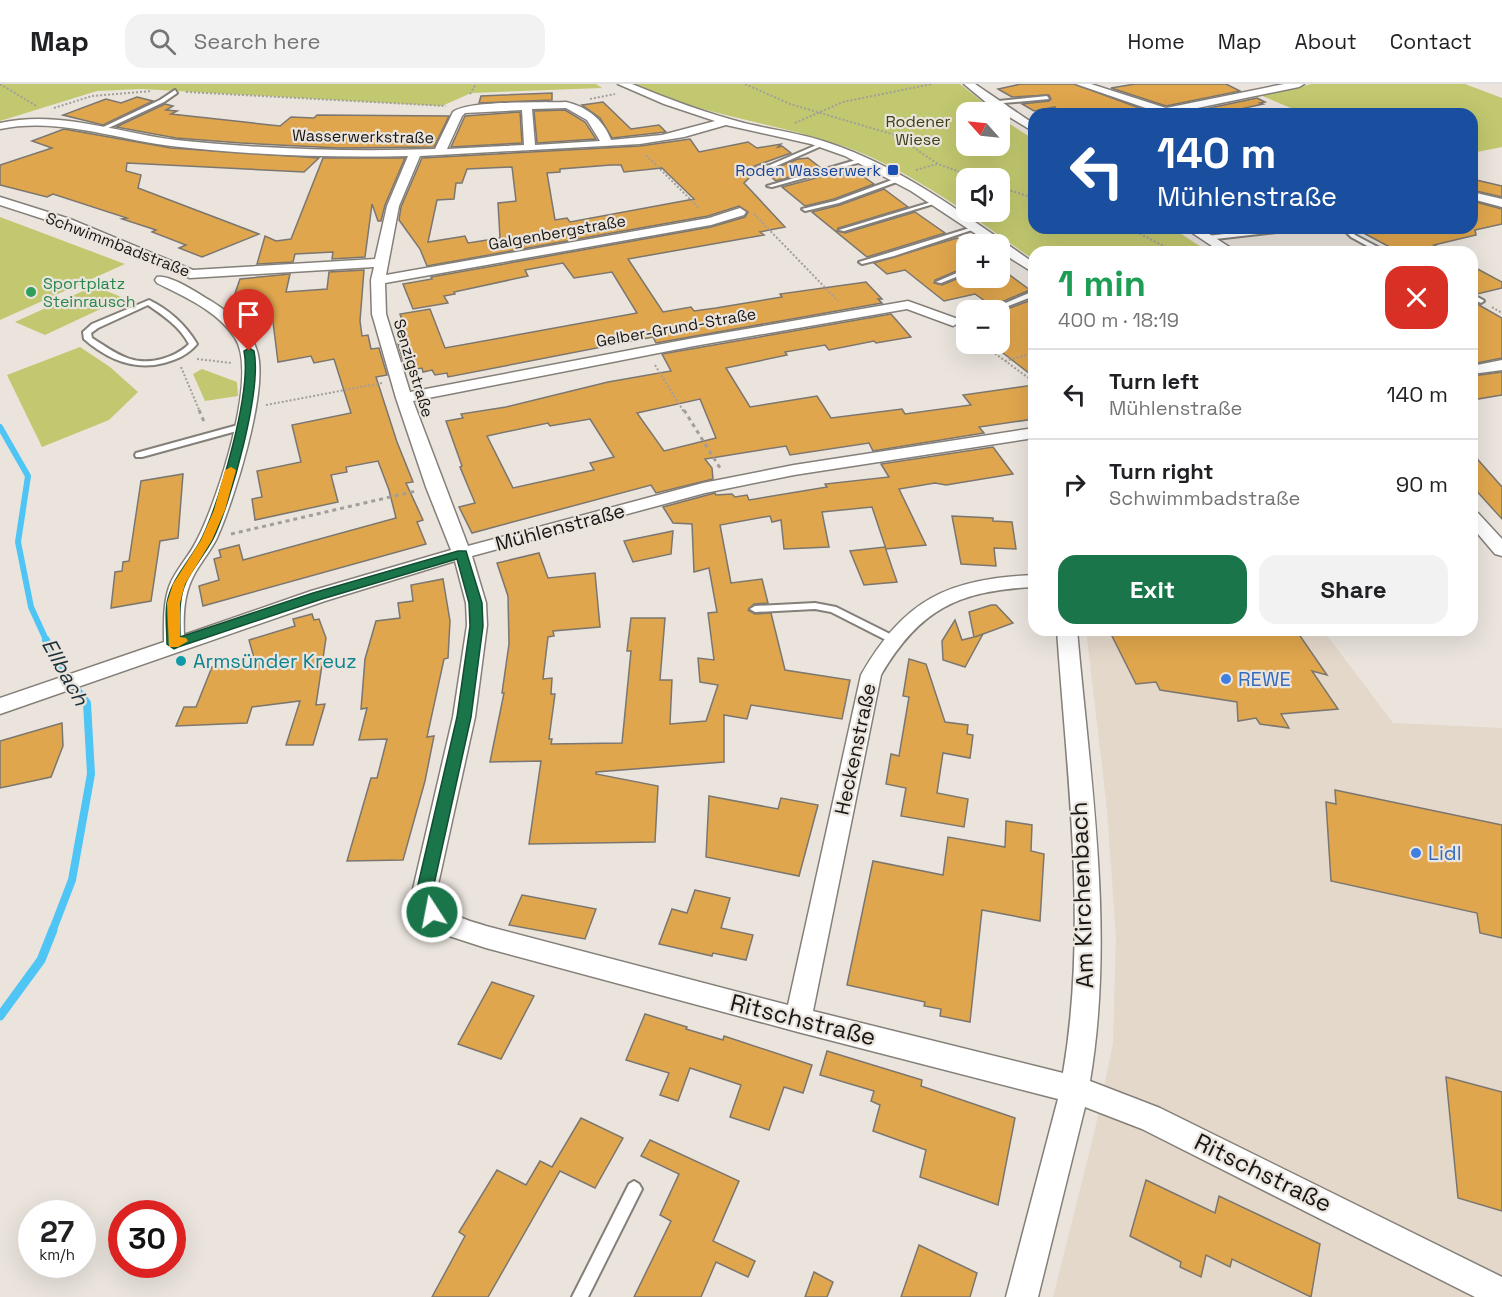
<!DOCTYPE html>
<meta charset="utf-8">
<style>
:root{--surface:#fff;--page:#f2f2f2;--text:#202124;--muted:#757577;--line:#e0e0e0;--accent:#1a764a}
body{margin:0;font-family:"Space Grotesk",sans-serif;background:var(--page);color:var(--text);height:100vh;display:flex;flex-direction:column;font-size:22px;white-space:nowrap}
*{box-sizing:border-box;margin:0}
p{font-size:20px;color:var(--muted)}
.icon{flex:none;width:33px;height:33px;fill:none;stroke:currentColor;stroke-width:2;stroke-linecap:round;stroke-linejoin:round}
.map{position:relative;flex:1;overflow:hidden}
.panel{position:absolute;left:1028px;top:162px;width:450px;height:390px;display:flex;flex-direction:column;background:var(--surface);border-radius:18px;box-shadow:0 6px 24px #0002}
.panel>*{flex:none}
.guide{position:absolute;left:1028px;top:24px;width:450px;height:126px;border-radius:18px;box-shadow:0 6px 24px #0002;background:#1a4fa0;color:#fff;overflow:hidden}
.needle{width:39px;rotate:297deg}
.controls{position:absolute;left:956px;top:18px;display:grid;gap:12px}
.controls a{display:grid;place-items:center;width:54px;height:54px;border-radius:12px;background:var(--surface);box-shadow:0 6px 24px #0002;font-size:30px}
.speed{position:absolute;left:18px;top:1116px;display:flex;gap:12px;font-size:30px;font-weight:700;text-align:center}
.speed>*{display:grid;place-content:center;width:78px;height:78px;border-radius:50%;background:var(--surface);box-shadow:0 6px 24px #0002;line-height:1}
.speed small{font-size:15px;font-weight:400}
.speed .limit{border:9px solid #d22;background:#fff;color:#111}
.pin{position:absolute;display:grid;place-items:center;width:51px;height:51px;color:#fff;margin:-62px -26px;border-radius:50% 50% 50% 0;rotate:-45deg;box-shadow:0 0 6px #0007}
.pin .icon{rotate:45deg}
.me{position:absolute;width:66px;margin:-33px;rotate:349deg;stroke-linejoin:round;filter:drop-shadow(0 0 4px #0008)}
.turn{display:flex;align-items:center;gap:21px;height:126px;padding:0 30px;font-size:27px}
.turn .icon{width:78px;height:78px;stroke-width:2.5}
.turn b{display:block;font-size:42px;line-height:51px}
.round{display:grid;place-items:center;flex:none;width:63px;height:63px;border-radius:18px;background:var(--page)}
.head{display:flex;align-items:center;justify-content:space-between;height:102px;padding:0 30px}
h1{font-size:36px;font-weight:700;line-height:45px;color:#1e9e55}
.cta{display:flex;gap:12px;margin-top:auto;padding:12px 30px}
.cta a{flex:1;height:69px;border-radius:18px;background:var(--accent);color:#fff;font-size:24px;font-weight:700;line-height:69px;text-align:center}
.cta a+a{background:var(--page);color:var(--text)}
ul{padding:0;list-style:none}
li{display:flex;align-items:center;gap:18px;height:90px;padding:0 30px;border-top:2px solid var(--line)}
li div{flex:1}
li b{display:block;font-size:22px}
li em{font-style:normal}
header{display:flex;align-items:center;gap:36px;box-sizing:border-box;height:84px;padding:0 30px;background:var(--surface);border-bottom:2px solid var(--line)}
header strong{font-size:28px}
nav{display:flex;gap:33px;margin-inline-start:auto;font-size:21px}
.search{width:420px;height:54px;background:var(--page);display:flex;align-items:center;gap:15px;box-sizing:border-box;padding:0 21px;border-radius:18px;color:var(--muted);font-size:22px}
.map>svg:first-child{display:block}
.built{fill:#e3d8ca}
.green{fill:#c2c86f;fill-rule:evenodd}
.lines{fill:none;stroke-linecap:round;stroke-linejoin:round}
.stream-far2{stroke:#4fc5f6;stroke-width:6}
.stream-far1{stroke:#4fc5f6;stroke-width:8}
.stream{stroke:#4fc5f6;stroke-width:9}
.building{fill:#e0a64d;stroke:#7b766f;stroke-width:1.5;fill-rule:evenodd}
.lane-casing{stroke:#847f78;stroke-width:4}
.street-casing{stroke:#847f78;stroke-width:3}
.path-far1{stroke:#a39e99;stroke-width:2;stroke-dasharray:2 2;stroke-linecap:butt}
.path{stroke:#a39e99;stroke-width:3;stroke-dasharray:4 4;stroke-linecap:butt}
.lane{fill:#fff;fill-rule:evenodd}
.street{fill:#fff;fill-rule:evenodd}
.route{fill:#1a764a;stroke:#114d30;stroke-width:1.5}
.slow{fill:#f59e0b}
.transit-dot{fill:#1a4fb4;stroke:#eae4dd;stroke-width:2}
.leisure-dot{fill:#2e9e5b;stroke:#eae4dd;stroke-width:2}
.culture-dot{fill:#0f9aa8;stroke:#eae4dd;stroke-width:2}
.shop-dot{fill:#3f7fe0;stroke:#eae4dd;stroke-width:2}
.labels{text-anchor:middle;stroke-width:4.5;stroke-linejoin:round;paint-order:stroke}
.far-park-label{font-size:16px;fill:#3d3f14;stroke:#eae4dd}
.far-street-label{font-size:16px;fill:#191715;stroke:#eae4dd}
.far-transit-label{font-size:16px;fill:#164399;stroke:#eae4dd;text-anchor:end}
.far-leisure-label{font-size:16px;fill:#27864d;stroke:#eae4dd;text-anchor:start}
.street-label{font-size:20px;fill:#191715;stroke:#eae4dd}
.culture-label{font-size:20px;fill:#0d838f;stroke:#eae4dd;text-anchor:start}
.shop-label{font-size:20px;fill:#366cbe;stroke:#eae4dd;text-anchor:start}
.water-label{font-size:21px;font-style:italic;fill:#1c3039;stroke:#eae4dd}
.near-street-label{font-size:24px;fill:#191715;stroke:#eae4dd}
</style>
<header>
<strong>Map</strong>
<div class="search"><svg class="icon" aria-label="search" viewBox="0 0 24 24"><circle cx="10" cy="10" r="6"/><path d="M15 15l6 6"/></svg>Search here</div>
<nav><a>Home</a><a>Map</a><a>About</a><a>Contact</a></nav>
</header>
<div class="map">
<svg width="1502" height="1213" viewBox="0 0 1502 1213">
<rect width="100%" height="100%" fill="#eae4dd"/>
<polygon class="built" points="1086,546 1323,546 1393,639 1502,644 1502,1213 1053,1213 1094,1050 1113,960 1116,853 1107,725"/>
<g class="green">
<polygon points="0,0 596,0 602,4 471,9 442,22 142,5 97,7 0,37"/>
<path d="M633 0H960L984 19 980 20 992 28H966V62H999V33L1033 55 1034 144H1172L1209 168H1034L1033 175C978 137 922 94 859 68 786 39 705 34 633 0ZM966 94H999V128H966Z"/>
<polygon points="1312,0 1465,0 1502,14 1502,63 1472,69 1472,30 1305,30 1260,11"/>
<polygon points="0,133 125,180 0,236"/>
<polygon points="94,202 124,214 45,251 15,238"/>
<polygon points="80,263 110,283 138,308 109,336 42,363 7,291"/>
<polygon points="202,285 237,298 238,312 205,317 193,290"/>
</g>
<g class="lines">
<polyline class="stream-far2" points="0,343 28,392 18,458 31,523 47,558"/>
<polyline class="stream-far1" points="46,556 59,583 87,619 91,690 72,796 52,848"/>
<polyline class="stream" points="0,932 41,876 53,846"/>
</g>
<g class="building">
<polygon points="1021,0 1074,0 1156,30 1055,30 1055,23 1034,27 1022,20 1049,17 1051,15 1049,11 1012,13 998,5"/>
<polygon points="1135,0 1226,0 1240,7 1166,22 1111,4"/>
<polygon points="552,9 552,16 479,19 481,12"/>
<polygon points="137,13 153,17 103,41 63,31 106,15 121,19"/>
<polygon points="1257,14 1265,18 1260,19 1263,20 1245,24 1259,30 1181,30"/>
<polygon points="603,18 631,45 659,41 666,48 612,54 600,34 582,21"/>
<polygon points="165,20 173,22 166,26 177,27 171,30 280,42 291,33 314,34 317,31 449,32 434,63 338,64 241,59 176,54 116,43"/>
<polygon points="565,26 585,38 596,55 537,59 534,27"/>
<polygon points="520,28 522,59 451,63 465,32"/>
<polygon points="64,45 171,64 319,74 304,88 127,79 126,87 141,91 138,104 259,150 202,173 179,164 186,161 152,148 156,146 122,135 127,134 53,110 47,113 0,101 0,81 52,64 32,57"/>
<path d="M690 55 699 68 748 58 757 64 781 60 778 63 782 62 791 69 749 84 748 86 753 90 744 99 785 143 760 148 764 151 628 175 663 228 691 223 694 227 716 224 782 213 780 210 866 198 882 215H878L882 219 656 259 653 253 448 293 447 289 435 291 432 286 423 288 422 284 406 287 398 260 409 258 400 230 430 225 445 264 637 229 612 188 574 194 563 179 525 186 528 192 454 208 455 210 444 212 448 219 413 225 403 200 432 195 431 193 711 143 745 133 748 128 739 122 708 132 427 182 420 165 399 136 401 123 422 74 640 62ZM611 81H621L624 88 662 84 694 115 570 138 567 134 555 136 547 89 560 88V85ZM512 83 516 117 498 119 500 154 468 159 465 152 428 158 437 116 454 115 456 99H462L467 85Z"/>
<polygon points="323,74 405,74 385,121 381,137 378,137 372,120 365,173 332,175 333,168 295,170 293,178 257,180 265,152 276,157 291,155"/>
<polygon points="808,74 821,84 776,97 765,88 798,75"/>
<polygon points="850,85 854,86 874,100 834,115 805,122 782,103"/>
<polygon points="1472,95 1502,102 1502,113 1472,106"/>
<polygon points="884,105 908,123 838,144 837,147 845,149 915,128 945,149 867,173 812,128 840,121"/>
<polygon points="1472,117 1502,125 1502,140 1475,146 1476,151 1434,161 1446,168 1399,168 1356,145 1472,144"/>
<polygon points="957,154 969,160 966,160 966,183 935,196 934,199 942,201 966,191 966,194 999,194 999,183 1030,206 992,222 975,210 944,217 905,186 887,190 874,179"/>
<polygon points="1472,182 1502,198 1502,204 1477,210 1472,208"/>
<polygon points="364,186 360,237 362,252 368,251 371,265 379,264 387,291 376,293 397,358 413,398 406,399 423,436 417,438 426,460 203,522 199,502 219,496 214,475 221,473 219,466 239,461 243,476 396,434 389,406 378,377 346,383 347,388 331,391 338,418 255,436 252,415 262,413 257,387 301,378 292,341 351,329 334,275 314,279 311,272 278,278 272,230 250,234 248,218 231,221 240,195 290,190 286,208 327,205 329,188"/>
<polygon points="1034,215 1034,293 999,266 999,228"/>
<polygon points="1472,217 1502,234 1502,274 1472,280"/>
<path d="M891 230 911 253 876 259 874 257 829 266 825 261 785 268 787 271 726 284 750 323 817 312 831 334 902 325 905 330 971 321 963 311 1034 301V335L979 343 984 349 873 367 869 359 790 371 786 362 705 375 712 384 713 395 656 409 651 401 472 449 459 423 475 419 460 383 462 382 446 337 463 334 461 330 506 323 608 298 671 287 662 270ZM700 315 716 354 664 367 637 329ZM590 335 614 373 590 379 594 386 513 404 487 352 548 339 550 342Z"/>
<polygon points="1502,288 1502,311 1472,316 1472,292"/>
<polygon points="993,363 1013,390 946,401 935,399 899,405 926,461 886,465 872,423 822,428 829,463 784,465 781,436 772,438 770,432 720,441 731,499 762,495 768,519 754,520 748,526 755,530 771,529 785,586 850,596 842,635 751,621 747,635 724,631 724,678 596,688 596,690 658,702 655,758 529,760 541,677 490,678 504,609 502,609 509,560 508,512 497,479 539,469 548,494 595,489 600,543 553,547 554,552 548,553 543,595 552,594 551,610 555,610 549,655 552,655 551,660 622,659 631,567 627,567 631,534 665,534 660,596 672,596 670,640 706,637 718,601 700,598 698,574 714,576 708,529 717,528 709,484 694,488 692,440 673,439 663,423 715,409 716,411 732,410 735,413 747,411 749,416 827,403 825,400 889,393 881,380"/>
<polygon points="1472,369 1502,403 1502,435 1472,402"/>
<polygon points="183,390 178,454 160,457 151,517 111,524 115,488 122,487 123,478 129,477 141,397"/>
<polygon points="952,432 993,434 993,437 1012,438 1016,465 994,464 996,482 961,480"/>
<polygon points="673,447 671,470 633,478 624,457"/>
<polygon points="885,463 897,498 864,501 850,467"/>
<polygon points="443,495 450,537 448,574 444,575 427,653 434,652 425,697 403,776 347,777 371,694 377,694 387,655 359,656 367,624 361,625 365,575 376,537 400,534 398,519 413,517 411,501"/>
<polygon points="991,521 996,521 1013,539 975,553 983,550 965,583 943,576 942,557 955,536 962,556 974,553 969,528"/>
<polygon points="312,530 314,536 319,535 326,554 316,621 325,620 313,661 286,661 300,617 252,623 247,639 176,642 184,623 196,623 212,583 256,581 249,556 295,542 293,535"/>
<polygon points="1109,546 1296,546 1327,591 1312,587 1338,625 1281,630 1289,644 1260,640 1256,634 1238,637 1237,618 1160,606 1156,598 1136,600"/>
<polygon points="909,575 926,580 945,638 968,641 967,650 973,651 970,674 943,669 937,709 968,715 964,743 901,732 906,704 886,700 891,670 899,672 909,613 903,612"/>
<polygon points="62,639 63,662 51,693 0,704 0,657"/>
<polygon points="1335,706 1502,741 1502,854 1480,849 1477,829 1331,797 1326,718 1336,720"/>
<polygon points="709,712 778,725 781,714 818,721 799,792 706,773"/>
<polygon points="1006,737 1032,741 1031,767 1044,770 1040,837 982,826 970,938 940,932 941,925 924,922 925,918 847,901 873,777 943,791 948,753 1005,763"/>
<polygon points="695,806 730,814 721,844 753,851 746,876 713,869 712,872 659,860 672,825 687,829"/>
<polygon points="522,811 596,825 585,855 509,841"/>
<polygon points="492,898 534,912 501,975 458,960"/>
<polygon points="645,930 687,943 686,945 723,956 724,952 812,981 803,1009 784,1003 769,1046 730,1033 741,1001 690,984 678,1017 660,1011 669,989 626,976"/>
<polygon points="827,967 922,996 921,1002 1015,1034 998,1121 920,1093 926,1066 873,1047 880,1021 871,1017 874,1007 820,991"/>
<polygon points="1446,993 1502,1008 1502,1127 1458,1114"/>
<polygon points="581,1034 623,1054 595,1104 560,1087 488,1213 432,1213 465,1152 459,1148 497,1086 526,1101 540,1077 552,1083"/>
<polygon points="650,1056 739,1097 713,1157 755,1177 748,1193 716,1178 701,1213 634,1213 671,1137 660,1131 679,1090 641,1072"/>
<polygon points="1146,1096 1215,1129 1219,1112 1320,1160 1311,1213 1232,1175 1230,1183 1206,1171 1201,1193 1180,1183 1181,1178 1130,1152"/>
<polygon points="919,1161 977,1189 970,1213 901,1213"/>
<polygon points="814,1188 833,1198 827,1213 805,1213"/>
</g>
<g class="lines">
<g class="lane-casing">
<g id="lane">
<polygon points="175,6 177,9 164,18 102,47 97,46 160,16"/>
<polygon points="1047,12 1049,15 992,20 989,18"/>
<polygon points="821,59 826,60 774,83 753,88 750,86 770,81"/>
<polygon points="863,74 866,76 865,77 772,103 767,102"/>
<polygon points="900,93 902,94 902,96 839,119 805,127 802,125 835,117"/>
<polygon points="935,117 940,118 844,147 839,146"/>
<polygon points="973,143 978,144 894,172 862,180 859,178"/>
<polygon points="1277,144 1297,144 1294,146 1207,156 1204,154 1207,152"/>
<polygon points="1348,144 1354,144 1353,149 1355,151 1387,168 1341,168 1344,166 1371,164 1351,153 1347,149"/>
<polygon points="1013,168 1016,170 1015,171 999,178 999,174"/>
<polygon points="966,185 966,189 941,199 936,198"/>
<polygon points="1034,207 1034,212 998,226 989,226"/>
<polygon points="1472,210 1483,216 1484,217 1481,219 1472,215"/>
<path d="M149 216C168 225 186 241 197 260 188 271 177 275 164 279 134 287 107 275 84 255L83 248 92 240ZM148 221C164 232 180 243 189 260L187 262C180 268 172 272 162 275 132 283 116 269 92 254L91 249 98 244Z"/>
<polygon points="966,232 966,236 953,240 949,238"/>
<polygon points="238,341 244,341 245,343 244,345 142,373 136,373 135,371 136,369"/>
<polygon points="815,519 836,523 896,553 897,555 896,557 888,557 831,528 815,525 755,528 750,525 755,522"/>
<polygon points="634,1097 639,1100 642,1105 588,1213 572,1213 629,1100"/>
</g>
</g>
<g class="street-casing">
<g id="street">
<path d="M618 0H632C668 15 706 29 744 39 772 46 801 49 829 59 904 84 969 134 1034 179V189L999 167V160H991L911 107 845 72 811 60 726 41 684 53 640 60 420 72 399 122 386 191 709 134 740 124 746 128 744 131 711 141 385 199 386 230 410 308 694 254 908 217 958 235 960 238 953 242 907 225 694 262 413 317 468 462 703 399 794 381 1034 344V354L794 391 705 409 472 472 486 519 487 541 475 633 437 805C446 832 461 834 486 842L788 921 861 591C905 515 947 495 1034 491V503C958 507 920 525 881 591L813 927 1063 989C1088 843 1067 693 1057 546H1077C1090 695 1115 849 1090 997L1160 1024 1502 1193V1213H1475L1142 1045 1085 1023 1038 1213H1006L1058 1015 798 948 486 864 446 851 423 836 413 805 453 633 467 541 466 519 455 477 325 517 0 630V614L164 558C164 540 163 521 169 503 175 486 189 473 197 456 217 418 259 291 235 254 218 227 185 213 157 199L155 196 157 193C170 190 199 210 211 217 229 228 250 245 257 267 269 306 234 416 217 454 211 466 202 477 195 489 184 508 183 529 184 551L311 507 451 466 426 403 396 314 372 230 371 196 374 183 190 194 62 141 0 121V113L70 135 193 186 375 175 387 122 408 72C329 74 250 71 171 62 114 55 58 33 0 45V39C60 26 117 49 176 56 262 65 348 68 435 65L453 28C468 16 543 19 566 18 587 23 603 35 611 56L662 51 715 37 664 20ZM566 24 587 36 600 57 535 61 532 25ZM522 26 524 61 447 65 462 32 465 29Z"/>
<polygon points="964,0 975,0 1034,40 1034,48 988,20"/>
<polygon points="1076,0 1091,0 1166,24 1284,0 1304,0 1299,3 1178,28 1179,30 1163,30"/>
<polygon points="1472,108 1502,115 1502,123 1472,115"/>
<polygon points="1185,144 1200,144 1237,168 1221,168"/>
<polygon points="1502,276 1502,286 1472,290 1472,282"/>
<polygon points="1472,428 1478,429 1502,455 1502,472 1495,470 1472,443"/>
</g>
</g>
<g class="path-far1">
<polyline points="0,0 38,23"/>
<polyline points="745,0 790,20 895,51 938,80 976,94"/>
<polyline points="186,8 446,22"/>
<polyline points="470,10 476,0"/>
<polyline points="590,15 615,10"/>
<polyline points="54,24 92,12 152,7"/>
<polyline points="795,39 843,18 932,0"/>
<polyline points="646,71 700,125"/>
<polyline points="916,86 937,80"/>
<polyline points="999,103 1034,114"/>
<polyline points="754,130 838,217"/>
<polyline points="1129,144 1175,168"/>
<polyline points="1492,223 1502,229"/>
<polyline points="982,260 1034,298"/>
<polyline points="197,275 232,279"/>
<polyline points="1005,277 1034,269"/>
<polyline points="655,281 684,328"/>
<polyline points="181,283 200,328"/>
<polyline points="266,321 382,299"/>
</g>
<g class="path">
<polyline points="199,326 205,340"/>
<polyline points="684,326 720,384"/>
<polyline points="231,450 416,407"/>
</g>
<use href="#lane" class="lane"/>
<use href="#street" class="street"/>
</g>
<path class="route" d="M249 264 254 267C262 306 231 418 213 455 205 470 193 483 186 498 178 515 180 535 180 553L313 509 458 467H466L482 519 483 542 471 633 433 805 440 828 438 833 432 835 427 833 417 805 457 633 470 542 469 519 457 475 322 515 178 563 174 565 167 560C167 547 165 532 167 519 172 493 191 476 202 454 220 416 252 307 244 267Z"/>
<polygon class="slow" points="231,383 236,386 225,426 212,456 185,500 180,519 180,553 186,554 188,557 178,563 169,563 167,519 173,500 201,456 214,426 225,386"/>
<rect class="transit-dot" x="887" y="80" width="12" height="12" rx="3"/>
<circle class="leisure-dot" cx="31" cy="208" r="6"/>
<circle class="culture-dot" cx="181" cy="577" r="6"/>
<g class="shop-dot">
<circle cx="1226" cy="595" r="6"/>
<circle cx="1416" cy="769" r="6"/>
</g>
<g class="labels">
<g class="far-park-label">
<text x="918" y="43">Rodener<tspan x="918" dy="18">Wiese</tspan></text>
</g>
<g class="far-street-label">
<text transform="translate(363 52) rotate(1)" y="6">Wasserwerkstraße</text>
<text transform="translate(557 148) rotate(-10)" y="6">Galgenbergstraße</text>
<text transform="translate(118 160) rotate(21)" y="6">Schwimmbadstraße</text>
<text transform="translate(676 243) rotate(-10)" y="6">Gelber-Grund-Straße</text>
<text transform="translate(414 284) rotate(73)" y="6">Senzigstraße</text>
</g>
<g class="far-transit-label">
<text x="881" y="92">Roden Wasserwerk</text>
</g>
<g class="far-leisure-label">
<text x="43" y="205">Sportplatz<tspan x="43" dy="18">Steinrausch</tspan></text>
</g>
<g class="street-label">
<text transform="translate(560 443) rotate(-15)" y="7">Mühlenstraße</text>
<text transform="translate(855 665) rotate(-78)" y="7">Heckenstraße</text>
</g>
<g class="culture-label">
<text x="193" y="584">Armsünder Kreuz</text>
</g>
<g class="shop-label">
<text x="1238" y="602">REWE</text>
<text x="1428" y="776">Lidl</text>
</g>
<g class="water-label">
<text transform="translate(65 588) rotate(61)" y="7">Ellbach</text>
</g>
<g class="near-street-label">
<text transform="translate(1082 811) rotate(-92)" y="8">Am Kirchenbach</text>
<text transform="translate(803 936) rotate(14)" y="8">Ritschstraße</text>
<text transform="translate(1263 1089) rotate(26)" y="8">Ritschstraße</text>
</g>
</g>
</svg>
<div class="controls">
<a><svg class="needle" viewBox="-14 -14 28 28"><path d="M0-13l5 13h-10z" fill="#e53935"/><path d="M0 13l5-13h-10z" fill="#757577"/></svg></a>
<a><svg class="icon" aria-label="sound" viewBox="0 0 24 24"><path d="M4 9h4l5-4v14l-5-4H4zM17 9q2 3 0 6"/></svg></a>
<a>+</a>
<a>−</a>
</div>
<div class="speed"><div>27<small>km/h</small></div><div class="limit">30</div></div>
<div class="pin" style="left:249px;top:267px;background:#d93025"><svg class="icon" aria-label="arrive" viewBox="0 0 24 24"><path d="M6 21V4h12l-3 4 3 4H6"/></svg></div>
<svg class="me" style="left:432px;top:828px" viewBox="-20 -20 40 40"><circle r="17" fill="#1a764a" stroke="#fff" stroke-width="3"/><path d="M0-11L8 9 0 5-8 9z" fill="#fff"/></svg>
<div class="guide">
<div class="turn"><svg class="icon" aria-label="left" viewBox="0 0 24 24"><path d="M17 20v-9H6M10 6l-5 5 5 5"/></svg><div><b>140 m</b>Mühlenstraße</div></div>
</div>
<section class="panel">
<div class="head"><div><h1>1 min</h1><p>400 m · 18:19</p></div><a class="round" style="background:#d93025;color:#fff"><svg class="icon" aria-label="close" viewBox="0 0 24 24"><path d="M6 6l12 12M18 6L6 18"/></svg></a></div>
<ul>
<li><svg class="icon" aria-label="left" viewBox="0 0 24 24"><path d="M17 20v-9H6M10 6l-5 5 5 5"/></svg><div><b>Turn left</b><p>Mühlenstraße</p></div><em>140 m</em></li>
<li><svg class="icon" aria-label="right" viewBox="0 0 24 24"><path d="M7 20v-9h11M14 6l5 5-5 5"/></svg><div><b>Turn right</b><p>Schwimmbadstraße</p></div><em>90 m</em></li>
</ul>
<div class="cta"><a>Exit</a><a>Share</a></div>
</section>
</div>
